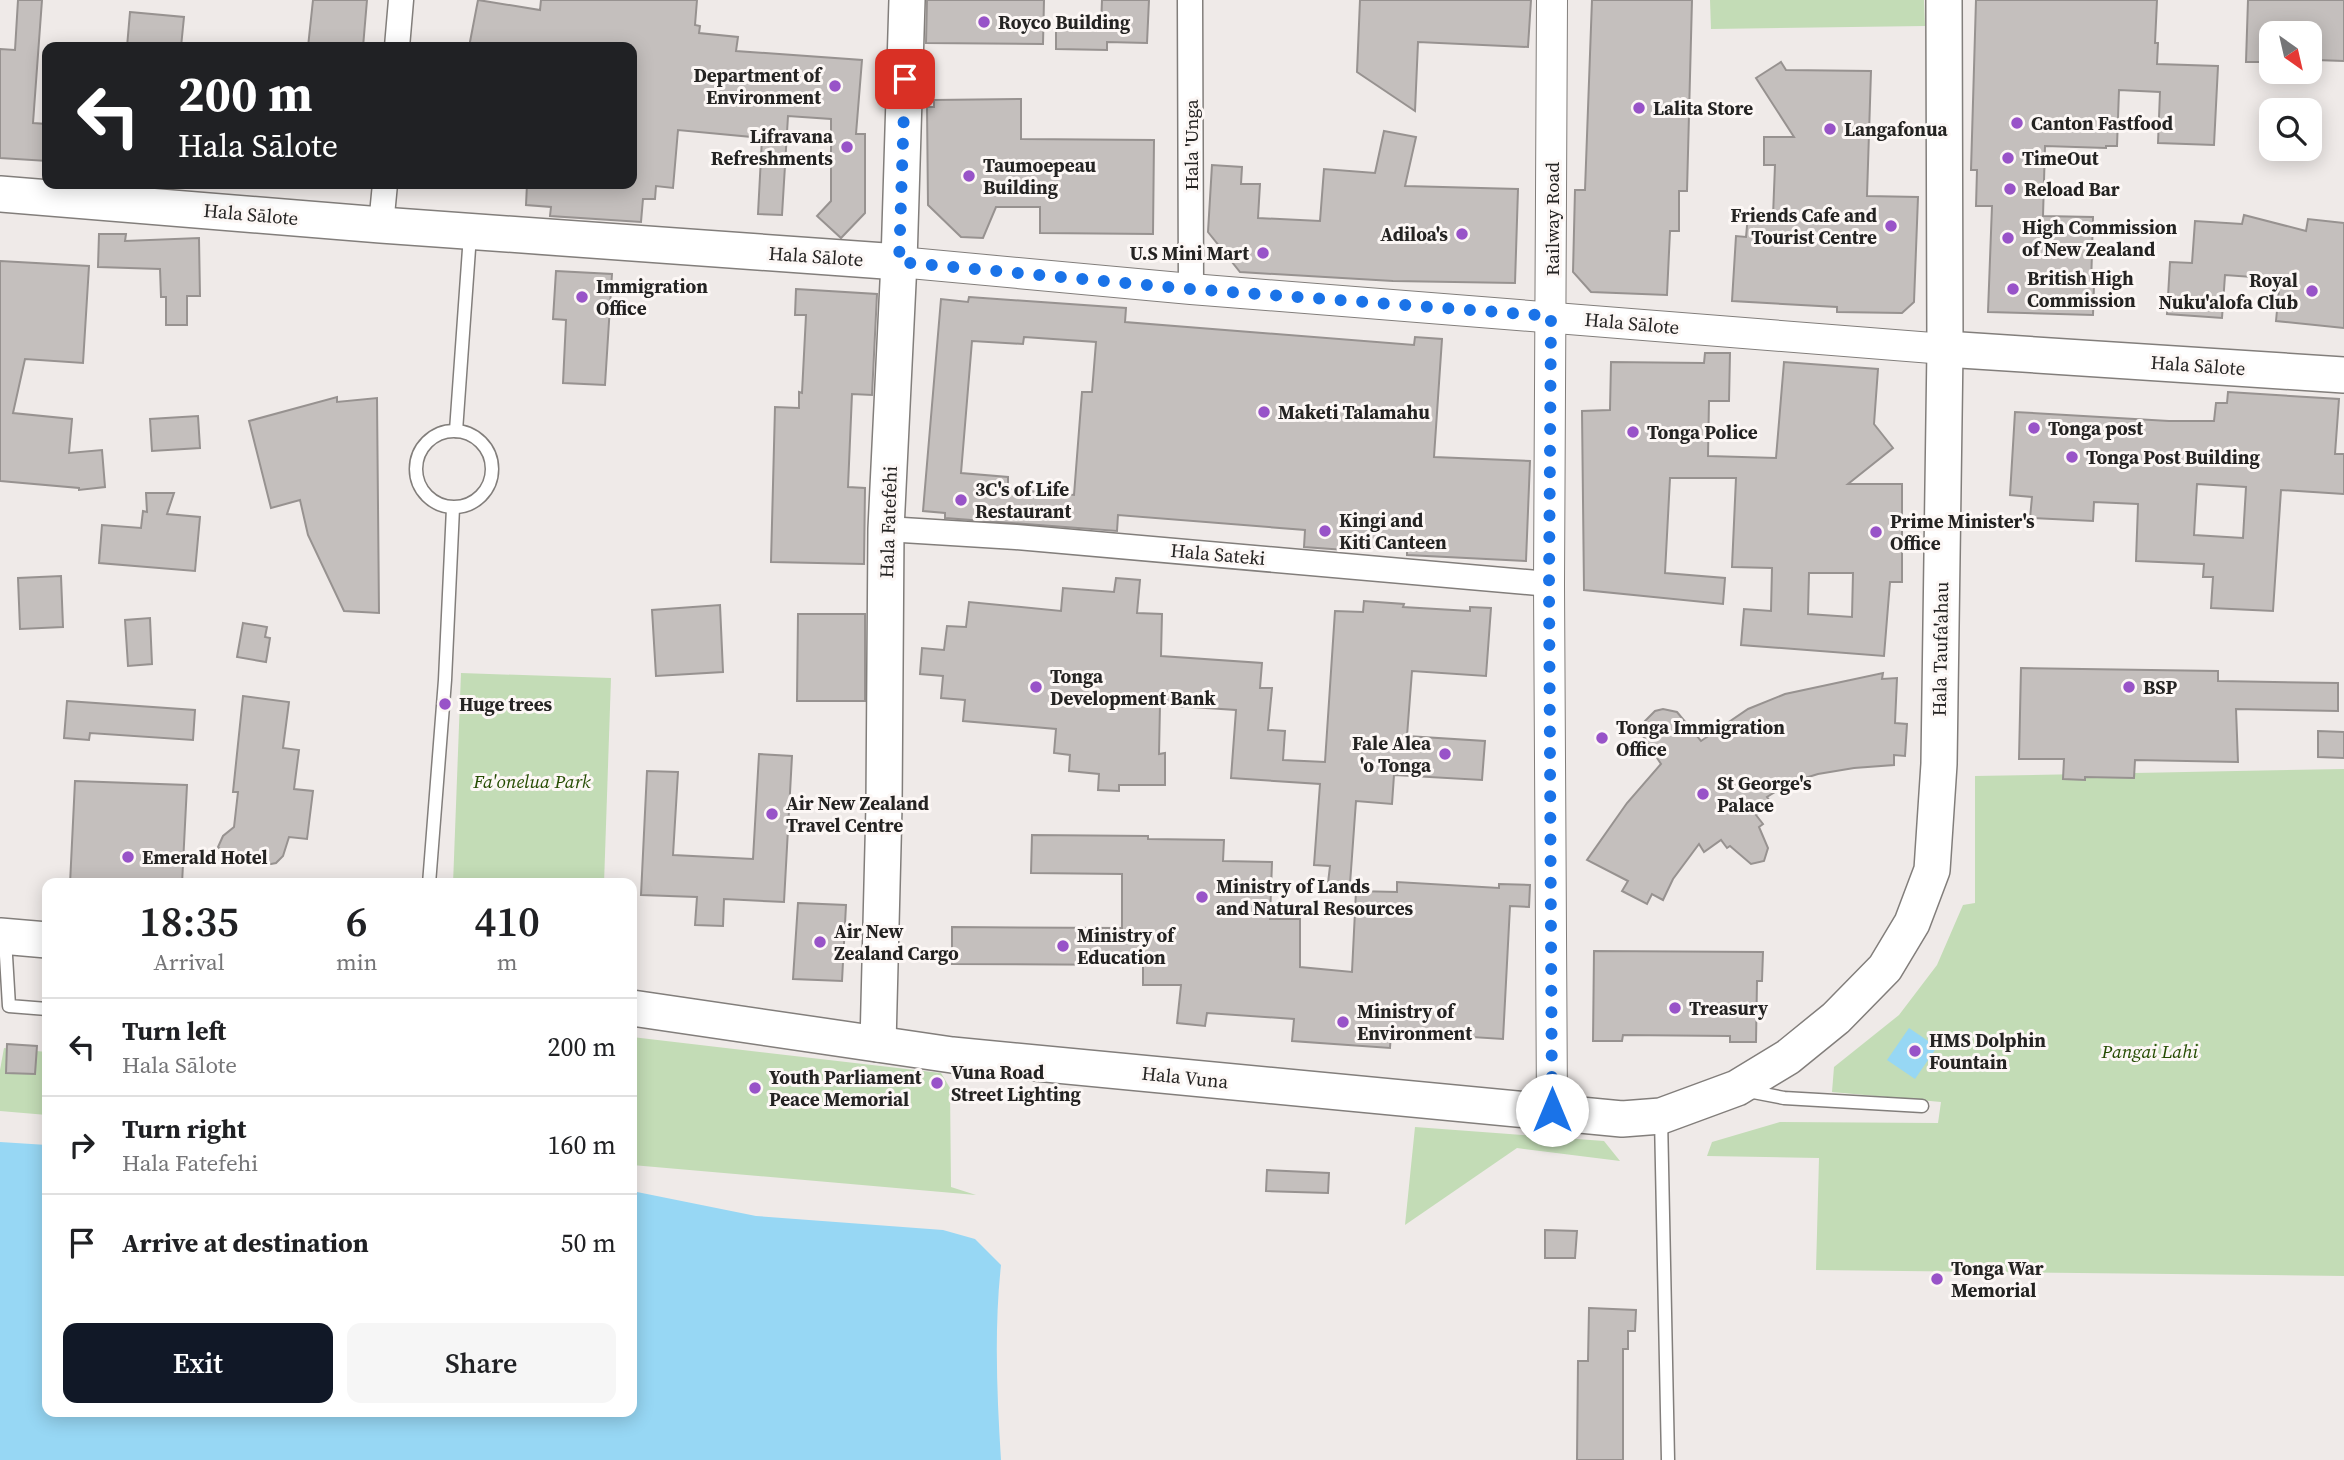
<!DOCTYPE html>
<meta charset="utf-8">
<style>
:root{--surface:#fff;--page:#f6f6f6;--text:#202124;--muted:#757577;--line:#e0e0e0;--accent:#111827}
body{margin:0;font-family:"Source Serif 4",serif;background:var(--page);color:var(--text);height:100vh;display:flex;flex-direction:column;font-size:26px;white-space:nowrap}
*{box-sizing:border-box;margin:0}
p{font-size:23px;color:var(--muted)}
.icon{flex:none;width:38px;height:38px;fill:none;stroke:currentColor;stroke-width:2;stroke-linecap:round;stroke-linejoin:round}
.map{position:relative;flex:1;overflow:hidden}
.sheet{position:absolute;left:42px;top:878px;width:595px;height:539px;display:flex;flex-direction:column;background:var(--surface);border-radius:14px;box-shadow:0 4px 18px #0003}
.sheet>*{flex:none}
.guide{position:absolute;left:42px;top:42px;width:595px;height:147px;border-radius:14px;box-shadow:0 4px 18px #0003;background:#202124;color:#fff;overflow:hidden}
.needle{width:46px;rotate:146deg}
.buttons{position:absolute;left:2259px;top:21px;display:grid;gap:14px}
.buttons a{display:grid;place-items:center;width:63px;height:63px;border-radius:14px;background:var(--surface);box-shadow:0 4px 18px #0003;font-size:35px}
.pin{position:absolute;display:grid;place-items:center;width:60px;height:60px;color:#fff;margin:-30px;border-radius:14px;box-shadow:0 4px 10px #0006}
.me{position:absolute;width:77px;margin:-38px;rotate:0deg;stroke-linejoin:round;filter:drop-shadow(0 0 5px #0008)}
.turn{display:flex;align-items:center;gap:24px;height:147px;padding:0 21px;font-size:32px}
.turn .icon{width:91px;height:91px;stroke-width:2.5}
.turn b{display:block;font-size:49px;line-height:60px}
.eta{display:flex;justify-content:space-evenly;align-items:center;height:119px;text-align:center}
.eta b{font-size:42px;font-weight:600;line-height:49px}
.button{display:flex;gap:14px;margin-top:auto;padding:14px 21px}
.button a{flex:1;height:80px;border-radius:14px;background:var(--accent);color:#fff;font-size:28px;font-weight:600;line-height:80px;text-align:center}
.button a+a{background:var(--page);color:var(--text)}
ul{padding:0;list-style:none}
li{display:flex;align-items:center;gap:21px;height:98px;padding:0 21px;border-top:2px solid var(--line)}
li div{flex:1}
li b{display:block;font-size:26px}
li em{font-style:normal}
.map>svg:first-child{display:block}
.green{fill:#c3dcb6}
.water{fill:#97d7f4}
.building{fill:#c4bfbd;stroke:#979290;stroke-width:2;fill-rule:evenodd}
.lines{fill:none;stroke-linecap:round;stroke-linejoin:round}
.service-casing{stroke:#827e7b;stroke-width:15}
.minor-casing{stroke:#827e7b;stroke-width:27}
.tertiary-casing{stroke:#827e7b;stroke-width:32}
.secondary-casing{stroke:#827e7b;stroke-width:38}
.service{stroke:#fff;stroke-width:12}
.minor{stroke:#fff;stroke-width:24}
.tertiary{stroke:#fff;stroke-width:30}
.secondary{stroke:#fff;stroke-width:35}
.route{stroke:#1a73e8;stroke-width:12;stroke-dasharray:0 21.6}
.poi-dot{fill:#9853c8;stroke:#fcf7f5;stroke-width:2.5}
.labels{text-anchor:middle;stroke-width:6;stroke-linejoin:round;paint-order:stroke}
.poi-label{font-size:19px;font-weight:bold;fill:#242322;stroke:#fcf7f5;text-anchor:start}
.street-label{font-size:19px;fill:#242322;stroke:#fcf7f5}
.park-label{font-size:19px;font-style:italic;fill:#254c02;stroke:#fcf7f5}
</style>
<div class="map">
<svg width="2344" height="1460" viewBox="0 0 2344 1460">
<rect width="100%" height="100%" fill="#efeae8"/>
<g class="green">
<polygon points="1710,0 1924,0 1925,26 1711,29"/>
<polygon points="461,673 611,678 604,884 453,884"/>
<polygon points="2344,769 2344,1276 1816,1270 1819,1158 1707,1156 1712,1142 1780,1122 1938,1123 1941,1102 1832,1092 1834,1067 1899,1015 1937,965 1963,905 1975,903 1975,776"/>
<polygon points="632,1037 941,1073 950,1088 951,1187 976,1195 632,1165"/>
<polygon points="4,1048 47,1052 47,1115 0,1111 0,1070"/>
<polygon points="1415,1127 1604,1141 1620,1161 1517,1148 1405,1225"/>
</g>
<g class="water">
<polygon points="1909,1028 1937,1047 1915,1079 1887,1060"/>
<path d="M0 1142 47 1145V1412H632V1191L756 1216 943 1230 975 1239 1001 1265C994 1329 997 1396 1001 1460H0Z"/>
</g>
<g class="building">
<polygon points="18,0 42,0 33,123 47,124 47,161 0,158 0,49 15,50"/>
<polygon points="313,0 367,0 363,47 308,47"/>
<polygon points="478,0 540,10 541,0 697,0 695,25 700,26 699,33 738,37 736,51 862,60 856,134 865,134 865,213 841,238 817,216 831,201 831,119 788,116 782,215 758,214 762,138 678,130 673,188 656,186 655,199 643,199 641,222 550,216 551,207 526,205 527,184 632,184 632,47 469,47"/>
<polygon points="927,0 1044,0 1043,44 926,43"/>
<polygon points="1102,0 1149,0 1147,43 1107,42 1107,50 1056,49 1056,26 1101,27"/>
<polygon points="1360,0 1531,0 1528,47 1418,42 1415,111 1357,72"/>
<polygon points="1592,0 1692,0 1687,191 1679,191 1679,231 1670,231 1667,295 1591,292 1573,272 1575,190 1585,190"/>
<polygon points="1976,0 2157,0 2155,43 2158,43 2157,64 2218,66 2214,145 2158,143 2160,92 2119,90 2117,146 2106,146 2106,148 2045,146 2043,216 2093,217 2091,286 2094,285 2093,315 1988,312 1992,206 1976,206 1977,170 1971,170"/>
<polygon points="2248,0 2344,0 2344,61 2316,60 2317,41 2310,41 2310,33 2272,33 2272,62 2246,62"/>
<polygon points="130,12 184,17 181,47 127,47"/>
<polygon points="1781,62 1786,70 1871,71 1867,196 1918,197 1914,302 1902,313 1837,312 1837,307 1732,301 1736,236 1746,237 1748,215 1773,216 1775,165 1764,165 1764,137 1794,137 1756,78"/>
<polygon points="1021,99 1021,139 1154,140 1153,234 1040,233 1040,207 996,207 983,238 961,237 928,205 927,107 934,107 934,100"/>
<polygon points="1384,131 1416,137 1405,186 1518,189 1515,283 1393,281 1240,272 1208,232 1212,165 1242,167 1241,184 1260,184 1258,218 1320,221 1324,169 1375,173"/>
<polygon points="2244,215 2306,231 2308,219 2344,223 2344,328 2276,321 2280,279 2225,275 2222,318 2167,314 2170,262 2192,263 2195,221 2242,224"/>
<polygon points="99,234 126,234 125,241 199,238 200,296 187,296 187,325 166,325 166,297 161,297 160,269 98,267"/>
<polygon points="0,261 89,266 83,363 25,359 13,413 72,419 69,453 102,450 105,487 79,490 79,488 0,481"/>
<polygon points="556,271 612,274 605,385 563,383 566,320 553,319"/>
<polygon points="796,289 877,294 872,395 852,394 848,487 865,488 864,564 771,562 775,407 799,408 799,392 802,393 806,315 795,315"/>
<path d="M969 297 1126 308 1125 322 1414 345 1415 337 1442 339 1434 457 1530 461 1526 561 1407 555V549L1345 545V550L1304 547 1305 530 1118 515 1117 531 945 518V513L923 511 941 299 968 302ZM1024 337 1096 342 1092 392H1082L1074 495 1008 489V477L961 473 972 341 1023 344Z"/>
<path d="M1705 353H1730L1729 401H1709L1708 456 1776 458 1784 362 1878 369 1874 424 1893 448 1848 484H1902V582H1890L1884 656 1741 645 1744 609 1771 611 1772 568 1732 567 1736 478H1670L1665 573 1725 578 1723 604 1584 590 1582 411 1610 410 1611 362 1704 363ZM1809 573H1853L1852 617 1808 614Z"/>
<path d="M2228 392 2339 399 2335 454H2344V494L2281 490 2273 611 2211 608 2213 577H2203L2204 564 2136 561 2138 504 2094 502 2093 521 2030 518 2032 497 2010 495 2015 412 2169 421H2214L2216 403H2227ZM2197 484 2246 487 2243 538 2194 535Z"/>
<polygon points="337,397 337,402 377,398 379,613 344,611 308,535 300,500 271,508 249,421"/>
<polygon points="198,416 200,448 152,451 150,419"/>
<polygon points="146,493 174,493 167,514 200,517 195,571 99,563 102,525 141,528 143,511 147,512"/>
<polygon points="61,576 63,627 20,629 18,578"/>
<polygon points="1116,578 1140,580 1137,613 1162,614 1161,656 1262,663 1260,688 1272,688 1268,730 1285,731 1283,760 1325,762 1335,611 1363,612 1364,601 1404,604 1403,607 1470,611 1470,607 1491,608 1486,676 1412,671 1407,736 1485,741 1482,780 1394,775 1392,804 1356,801 1350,884 1328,883 1330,866 1314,865 1320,784 1231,778 1236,710 1160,705 1159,754 1165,753 1165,785 1119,785 1119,791 1098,790 1099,774 1069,771 1070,755 1054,753 1056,729 963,721 965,700 941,698 943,676 920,674 922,648 944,650 947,626 966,627 969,602 1061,611 1063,588 1114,592"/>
<polygon points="720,605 723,672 656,676 652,610"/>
<polygon points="798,614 865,614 865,701 797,701"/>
<polygon points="150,618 152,664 128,666 125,620"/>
<polygon points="243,623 267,627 265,637 270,638 266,662 237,657"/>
<polygon points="2021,668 2218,671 2218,681 2338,683 2338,711 2236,709 2238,762 2135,760 2134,778 2085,777 2085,780 2063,779 2064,759 2019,759"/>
<polygon points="1883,673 1882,679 1897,678 1895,723 1907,724 1905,756 1894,755 1894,765 1854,768 1818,774 1789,783 1767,797 1772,804 1756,815 1763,824 1759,827 1768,848 1764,861 1751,864 1730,846 1727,848 1721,840 1704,852 1699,844 1673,879 1663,900 1652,894 1647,904 1622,891 1628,881 1587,860 1627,803 1661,764 1643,736 1645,721 1655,711 1663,709 1677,712 1701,741 1748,709 1785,694"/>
<polygon points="243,696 289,702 283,748 299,750 294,789 313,791 307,839 289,837 283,856 276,863 271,864 229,859 218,847 223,836 234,827 238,792 233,792"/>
<polygon points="67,701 195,710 193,740 90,733 89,740 64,738"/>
<polygon points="2318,731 2344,732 2344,758 2318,757"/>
<polygon points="759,754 792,756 784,902 724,899 723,926 695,925 697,897 641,895 647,771 678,772 673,855 753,859"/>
<polygon points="75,781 187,785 182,884 70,884"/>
<polygon points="1032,835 1148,836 1148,839 1224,840 1223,861 1272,862 1270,919 1300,919 1300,967 1352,972 1356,891 1397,892 1397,882 1499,888 1499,884 1530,885 1529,907 1510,906 1503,1039 1391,1032 1390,1048 1292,1041 1294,1019 1207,1013 1205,1026 1177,1023 1181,985 1143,985 1143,965 952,964 952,927 1122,928 1122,874 1031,873"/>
<polygon points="798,903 846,905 842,981 793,979"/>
<polygon points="1594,951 1763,952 1762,981 1757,981 1756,1042 1730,1042 1730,1036 1623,1035 1622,1041 1593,1041"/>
<polygon points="7,1044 37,1046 35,1074 6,1073"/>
<polygon points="1267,1170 1329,1173 1328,1193 1266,1191"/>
<polygon points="1545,1230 1577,1231 1575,1258 1545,1258"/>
<polygon points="1589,1308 1636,1310 1635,1331 1628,1331 1628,1349 1623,1349 1623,1460 1577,1460 1578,1361 1588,1361"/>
</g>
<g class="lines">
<g class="service-casing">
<g id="service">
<circle cx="454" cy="469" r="38"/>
<polyline points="456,431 470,235"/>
<polyline points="429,884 445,680 453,508"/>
<polyline points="5,939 9,1006 47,1009"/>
<polyline points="1748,1091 1784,1098 1922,1106"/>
<polyline points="1661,1117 1668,1460"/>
</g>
</g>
<g class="minor-casing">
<g id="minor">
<polyline points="1190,0 1191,289"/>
<polyline points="397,47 401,0"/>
<polyline points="381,225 385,184"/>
<polyline points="886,529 1016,537 1549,584"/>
</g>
</g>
<g class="tertiary-casing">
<g id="tertiary">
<polyline points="899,262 1191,289 1945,349"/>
<polyline points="1552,1110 1549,584 1552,0"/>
</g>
</g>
<g class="secondary-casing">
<g id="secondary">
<polyline points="0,194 381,225 899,262"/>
<polyline points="1945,349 2344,375"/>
<polyline points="0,936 47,940"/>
<polyline points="632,1008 952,1055 1622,1119 1661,1116 1737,1088 1788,1057 1836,1018 1885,968 1912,923 1932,870 1939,764 1945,349 1944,0"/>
<polyline points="878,1044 884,806 886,529 899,262 907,0"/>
</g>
</g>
<use href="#service" class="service"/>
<use href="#minor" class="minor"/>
<use href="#tertiary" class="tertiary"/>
<use href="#secondary" class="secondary"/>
</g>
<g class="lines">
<polyline class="route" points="905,79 899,262 1191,289 1551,316 1549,584 1552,1110"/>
</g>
<g class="poi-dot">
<circle cx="984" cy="22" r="7"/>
<circle cx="835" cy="86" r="7"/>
<circle cx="1639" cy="108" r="7"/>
<circle cx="2017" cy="123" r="7"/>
<circle cx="1830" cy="129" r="7"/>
<circle cx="847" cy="147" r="7"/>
<circle cx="2008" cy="158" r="7"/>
<circle cx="969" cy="176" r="7"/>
<circle cx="2010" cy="189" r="7"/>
<circle cx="1891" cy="226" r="7"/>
<circle cx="1462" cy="234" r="7"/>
<circle cx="2008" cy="238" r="7"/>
<circle cx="1263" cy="253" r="7"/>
<circle cx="2013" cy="289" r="7"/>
<circle cx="2312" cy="291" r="7"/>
<circle cx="582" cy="297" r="7"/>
<circle cx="1264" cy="412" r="7"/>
<circle cx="2034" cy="428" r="7"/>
<circle cx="1633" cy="432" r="7"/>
<circle cx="2072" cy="457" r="7"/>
<circle cx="961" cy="500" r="7"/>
<circle cx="1325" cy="531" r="7"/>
<circle cx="1876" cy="532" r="7"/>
<circle cx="1036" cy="687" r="7"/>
<circle cx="2129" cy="687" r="7"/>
<circle cx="445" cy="704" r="7"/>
<circle cx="1602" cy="738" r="7"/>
<circle cx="1445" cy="754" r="7"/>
<circle cx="1703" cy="794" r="7"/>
<circle cx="772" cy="814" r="7"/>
<circle cx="128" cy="857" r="7"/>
<circle cx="1202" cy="897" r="7"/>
<circle cx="820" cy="942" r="7"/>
<circle cx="1063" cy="946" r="7"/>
<circle cx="1675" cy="1008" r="7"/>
<circle cx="1343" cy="1022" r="7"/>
<circle cx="1915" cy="1051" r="7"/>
<circle cx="937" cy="1083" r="7"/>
<circle cx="755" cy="1088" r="7"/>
<circle cx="1937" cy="1279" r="7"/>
</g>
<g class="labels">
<g class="poi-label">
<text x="998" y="29">Royco Building</text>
<text x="821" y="82" text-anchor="end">Department of<tspan x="821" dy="22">Environment</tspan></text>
<text x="1653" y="115">Lalita Store</text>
<text x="2031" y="130">Canton Fastfood</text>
<text x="1844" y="136">Langafonua</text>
<text x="833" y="143" text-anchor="end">Lifravana<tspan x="833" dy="22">Refreshments</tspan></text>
<text x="2022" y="165">TimeOut</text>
<text x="983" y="172">Taumoepeau<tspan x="983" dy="22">Building</tspan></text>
<text x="2024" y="196">Reload Bar</text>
<text x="1877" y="222" text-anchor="end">Friends Cafe and<tspan x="1877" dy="22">Tourist Centre</tspan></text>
<text x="2022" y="234">High Commission<tspan x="2022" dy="22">of New Zealand</tspan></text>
<text x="1448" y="241" text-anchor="end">Adiloa's</text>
<text x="1249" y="260" text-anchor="end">U.S Mini Mart</text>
<text x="2027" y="285">British High<tspan x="2027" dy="22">Commission</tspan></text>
<text x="2298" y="287" text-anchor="end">Royal<tspan x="2298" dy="22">Nuku'alofa Club</tspan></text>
<text x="596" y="293">Immigration<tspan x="596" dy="22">Office</tspan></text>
<text x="1278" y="419">Maketi Talamahu</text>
<text x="2048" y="435">Tonga post</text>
<text x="1647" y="439">Tonga Police</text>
<text x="2086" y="464">Tonga Post Building</text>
<text x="975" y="496">3C's of Life<tspan x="975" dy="22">Restaurant</tspan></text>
<text x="1339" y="527">Kingi and<tspan x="1339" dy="22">Kiti Canteen</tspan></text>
<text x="1890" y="528">Prime Minister's<tspan x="1890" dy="22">Office</tspan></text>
<text x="1050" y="683">Tonga<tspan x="1050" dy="22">Development Bank</tspan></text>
<text x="2143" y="694">BSP</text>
<text x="459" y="711">Huge trees</text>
<text x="1616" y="734">Tonga Immigration<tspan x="1616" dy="22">Office</tspan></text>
<text x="1431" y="750" text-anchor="end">Fale Alea<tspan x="1431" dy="22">'o Tonga</tspan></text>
<text x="1717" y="790">St George's<tspan x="1717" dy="22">Palace</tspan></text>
<text x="786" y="810">Air New Zealand<tspan x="786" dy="22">Travel Centre</tspan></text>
<text x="142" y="864">Emerald Hotel</text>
<text x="1216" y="893">Ministry of Lands<tspan x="1216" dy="22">and Natural Resources</tspan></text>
<text x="834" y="938">Air New<tspan x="834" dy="22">Zealand Cargo</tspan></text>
<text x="1077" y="942">Ministry of<tspan x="1077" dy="22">Education</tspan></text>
<text x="1689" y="1015">Treasury</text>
<text x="1357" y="1018">Ministry of<tspan x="1357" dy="22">Environment</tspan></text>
<text x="1929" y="1047">HMS Dolphin<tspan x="1929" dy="22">Fountain</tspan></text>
<text x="951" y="1079">Vuna Road<tspan x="951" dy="22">Street Lighting</tspan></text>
<text x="769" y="1084">Youth Parliament<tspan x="769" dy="22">Peace Memorial</tspan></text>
<text x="1951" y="1275">Tonga War<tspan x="1951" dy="22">Memorial</tspan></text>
</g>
<g class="street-label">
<text transform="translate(1191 145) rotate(-90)" y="7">Hala 'Unga</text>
<text transform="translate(251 214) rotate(5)" y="7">Hala Sālote</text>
<text transform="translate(1552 219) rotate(-90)" y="7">Railway Road</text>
<text transform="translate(816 256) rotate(4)" y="7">Hala Sālote</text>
<text transform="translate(1632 323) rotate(5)" y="7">Hala Sālote</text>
<text transform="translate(2198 365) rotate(4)" y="7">Hala Sālote</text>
<text transform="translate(888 522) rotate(-88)" y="7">Hala Fatefehi</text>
<text transform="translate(1218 554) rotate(5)" y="7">Hala Sateki</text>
<text transform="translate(1940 649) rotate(-89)" y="7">Hala Taufa'ahau</text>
<text transform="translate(1185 1077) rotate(6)" y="7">Hala Vuna</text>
</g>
<g class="park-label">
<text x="532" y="788">Fa'onelua Park</text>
<text x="2150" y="1058">Pangai Lahi</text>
</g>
</g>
</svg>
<div class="buttons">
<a><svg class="needle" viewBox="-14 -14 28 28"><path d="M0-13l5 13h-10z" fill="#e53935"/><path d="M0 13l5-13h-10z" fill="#757577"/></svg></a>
<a><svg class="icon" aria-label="search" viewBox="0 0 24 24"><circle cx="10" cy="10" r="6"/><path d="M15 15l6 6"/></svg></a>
</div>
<div class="pin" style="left:905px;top:79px;background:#d93025"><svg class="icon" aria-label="arrive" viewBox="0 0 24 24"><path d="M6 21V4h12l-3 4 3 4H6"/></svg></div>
<svg class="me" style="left:1552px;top:1110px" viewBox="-20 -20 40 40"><circle r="19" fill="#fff"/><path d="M0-13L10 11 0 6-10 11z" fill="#1a73e8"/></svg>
<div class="guide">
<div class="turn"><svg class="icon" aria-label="left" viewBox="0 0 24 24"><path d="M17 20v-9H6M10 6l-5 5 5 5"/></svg><div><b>200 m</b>Hala Sālote</div></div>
</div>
<section class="sheet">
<div class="eta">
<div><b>18:35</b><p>Arrival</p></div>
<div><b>6</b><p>min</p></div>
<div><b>410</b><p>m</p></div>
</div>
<ul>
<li><svg class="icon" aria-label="left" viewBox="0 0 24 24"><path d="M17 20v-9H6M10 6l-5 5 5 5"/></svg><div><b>Turn left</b><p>Hala Sālote</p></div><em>200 m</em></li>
<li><svg class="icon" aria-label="right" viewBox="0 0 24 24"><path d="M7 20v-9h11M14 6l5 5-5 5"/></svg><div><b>Turn right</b><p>Hala Fatefehi</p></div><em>160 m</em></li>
<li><svg class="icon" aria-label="arrive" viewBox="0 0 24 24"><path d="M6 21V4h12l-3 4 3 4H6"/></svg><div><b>Arrive at destination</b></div><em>50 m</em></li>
</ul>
<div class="button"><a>Exit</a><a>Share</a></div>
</section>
</div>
